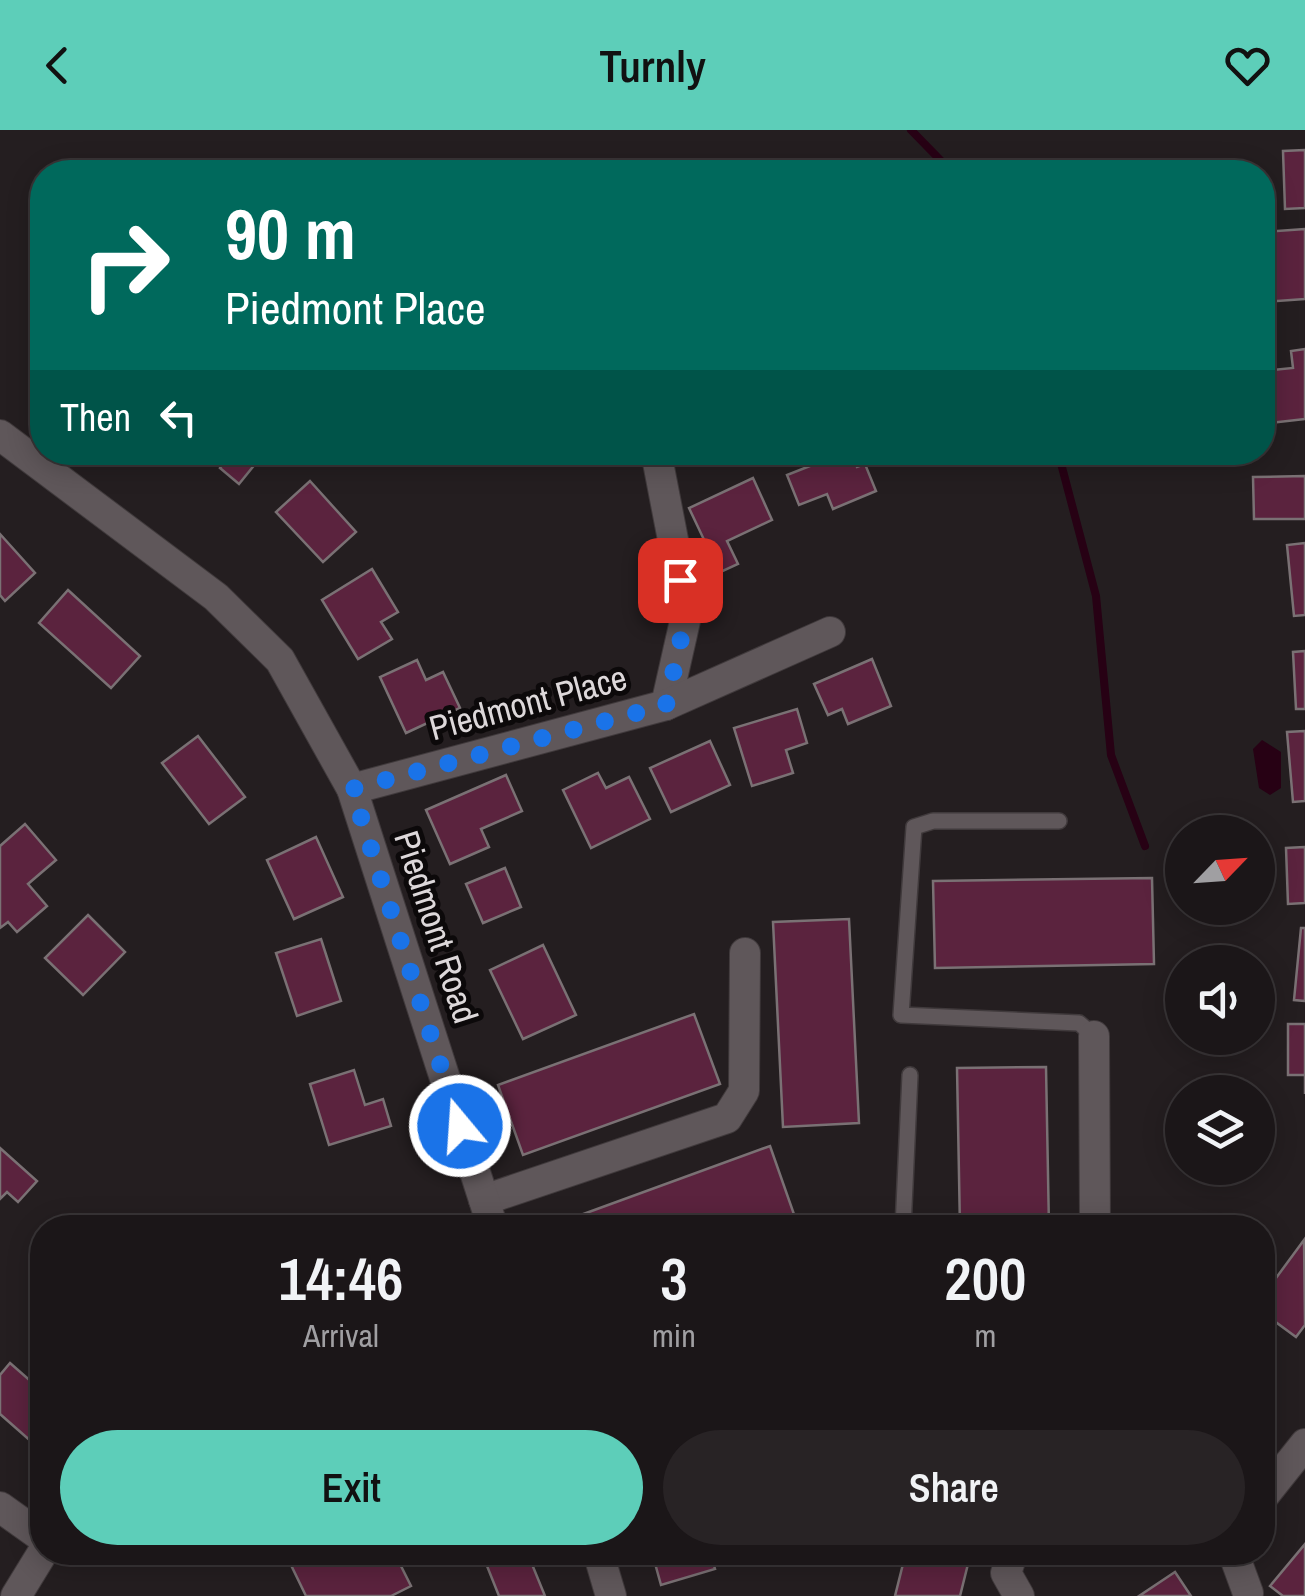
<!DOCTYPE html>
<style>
:root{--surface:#1b1618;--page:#282325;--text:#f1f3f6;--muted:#a09fa2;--line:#393537;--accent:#5dceb9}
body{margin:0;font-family:"Archivo Narrow",sans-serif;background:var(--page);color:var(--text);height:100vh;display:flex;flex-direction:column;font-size:38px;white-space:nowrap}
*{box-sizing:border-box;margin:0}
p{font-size:32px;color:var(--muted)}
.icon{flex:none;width:55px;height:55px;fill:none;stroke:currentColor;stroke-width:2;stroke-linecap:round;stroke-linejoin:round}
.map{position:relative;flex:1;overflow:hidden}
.panel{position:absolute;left:30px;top:1085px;width:1245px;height:350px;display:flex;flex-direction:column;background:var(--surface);border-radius:40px;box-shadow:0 5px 25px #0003,0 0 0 2px var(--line)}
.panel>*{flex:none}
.guide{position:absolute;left:30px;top:30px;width:1245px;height:305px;border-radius:40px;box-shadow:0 5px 25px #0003,0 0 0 2px var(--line);background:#00695c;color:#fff;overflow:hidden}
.needle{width:65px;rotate:65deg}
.tools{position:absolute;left:1165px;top:685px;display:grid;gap:20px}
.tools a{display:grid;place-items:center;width:110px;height:110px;border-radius:50%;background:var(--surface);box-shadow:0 5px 25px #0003,0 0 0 2px var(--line);font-size:50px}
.pin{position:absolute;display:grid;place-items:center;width:85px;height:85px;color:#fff;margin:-42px;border-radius:20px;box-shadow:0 5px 15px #0006}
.me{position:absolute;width:110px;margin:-55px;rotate:342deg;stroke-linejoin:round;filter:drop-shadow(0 0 8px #0008)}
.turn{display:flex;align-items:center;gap:35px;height:210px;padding:0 30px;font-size:45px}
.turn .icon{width:130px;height:130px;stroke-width:2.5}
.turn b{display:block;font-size:70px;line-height:85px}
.then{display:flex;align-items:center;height:95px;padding:0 30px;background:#0003;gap:20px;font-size:38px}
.eta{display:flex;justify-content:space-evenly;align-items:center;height:170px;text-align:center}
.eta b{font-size:60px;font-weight:600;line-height:70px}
.action{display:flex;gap:20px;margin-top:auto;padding:20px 30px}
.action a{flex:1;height:115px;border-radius:60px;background:var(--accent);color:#111;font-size:40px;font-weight:600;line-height:115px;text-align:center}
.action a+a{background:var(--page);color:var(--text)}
header{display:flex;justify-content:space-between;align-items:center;height:130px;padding:0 30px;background:var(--accent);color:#111;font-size:45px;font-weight:600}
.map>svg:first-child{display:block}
.water{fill:#270114}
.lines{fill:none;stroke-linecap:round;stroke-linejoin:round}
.stream{stroke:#270114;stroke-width:8}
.building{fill:#5b233e;stroke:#7a7174;stroke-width:2.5}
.lane-casing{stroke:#403a3c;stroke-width:18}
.street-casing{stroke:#403a3c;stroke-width:32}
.secondary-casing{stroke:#403a3c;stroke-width:32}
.lane{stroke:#5f575a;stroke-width:15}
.street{stroke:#5f575a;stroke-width:30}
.secondary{stroke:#5f575a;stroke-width:30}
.route{stroke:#1a73e8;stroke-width:18;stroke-dasharray:0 32.4}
.labels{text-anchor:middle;stroke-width:10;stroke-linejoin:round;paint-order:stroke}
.street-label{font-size:35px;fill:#ddd8da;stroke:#0c090a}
</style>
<header><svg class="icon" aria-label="back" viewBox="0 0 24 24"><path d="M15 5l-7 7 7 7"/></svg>Turnly<svg class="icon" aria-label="heart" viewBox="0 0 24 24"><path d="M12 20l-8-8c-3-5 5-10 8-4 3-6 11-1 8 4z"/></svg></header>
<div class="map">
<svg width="1305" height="1466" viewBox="0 0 1305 1466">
<rect width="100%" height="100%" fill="#241e20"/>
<polygon class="water" points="1262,610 1281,622 1281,658 1270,665 1259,658 1253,619"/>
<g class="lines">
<g class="stream">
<polyline points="911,0 952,42"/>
<polyline points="1058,322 1096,466 1111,625 1145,716"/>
</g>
</g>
<g class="building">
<polygon points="1305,20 1305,78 1285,79 1283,21"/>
<polygon points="1305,99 1305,169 1262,172 1262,102"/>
<polygon points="1305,219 1305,289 1262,294 1262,241 1293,238 1291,221"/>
<polygon points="232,322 265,322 239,354 220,338"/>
<polygon points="805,322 851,322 857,337 865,334 876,361 833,379 827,364 799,375 787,345 810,336"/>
<polygon points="1305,346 1305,389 1254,389 1253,347"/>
<polygon points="753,348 772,390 727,411 738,434 703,450 690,423 707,416 689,378"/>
<polygon points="310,351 356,402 323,432 276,382"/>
<polygon points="0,404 35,443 5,471 0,465"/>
<polygon points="1305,413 1305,485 1294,486 1287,415"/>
<polygon points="372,439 398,482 381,492 392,509 358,529 322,470"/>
<polygon points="68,460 140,526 111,558 39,493"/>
<polygon points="1305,521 1305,579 1296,579 1293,522"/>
<polygon points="872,529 891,576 848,594 842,579 828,585 814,554"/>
<polygon points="417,530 426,550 443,542 460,578 406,603 380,547"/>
<polygon points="797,579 807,613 786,620 793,643 752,656 734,598"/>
<polygon points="1305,601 1305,671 1293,672 1287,602"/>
<polygon points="198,606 245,667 209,694 162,633"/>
<polygon points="710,611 730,655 671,682 650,638"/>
<polygon points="598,643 606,658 629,647 650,689 591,718 563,660"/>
<polygon points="506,645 522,681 481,699 489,717 450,734 426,680"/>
<polygon points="25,694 56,730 28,754 47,776 17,802 8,792 0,798 0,716"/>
<polygon points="316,707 343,767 294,789 267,730"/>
<polygon points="1305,717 1305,773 1288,774 1286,718"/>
<polygon points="505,738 521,777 483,793 466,754"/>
<polygon points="1152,748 1154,834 935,838 933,751"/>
<polygon points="88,785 125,822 83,865 45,828"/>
<polygon points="849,789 859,993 783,997 773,792"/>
<polygon points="1301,798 1305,798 1305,871 1294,870"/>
<polygon points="321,809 341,871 297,886 276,823"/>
<polygon points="543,815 576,885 523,909 490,840"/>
<polygon points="694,884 720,954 523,1025 498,955"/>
<polygon points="1288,894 1305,894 1305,964 1305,945 1288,945"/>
<polygon points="1046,937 1049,1098 960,1098 957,938"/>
<polygon points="354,940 365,975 383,969 391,996 329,1015 310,954"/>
<polygon points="770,1016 796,1090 774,1098 545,1098"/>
<polygon points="0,1018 37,1051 18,1072 7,1062 0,1069"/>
<polygon points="1304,1110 1305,1195 1296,1207 1262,1182 1262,1167"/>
<polygon points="10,1233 42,1261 42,1321 0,1284 0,1245"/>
<polygon points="1305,1414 1305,1466 1283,1466 1270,1456"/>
<polygon points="316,1422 425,1422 400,1434 411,1456 391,1466 306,1466 291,1435"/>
<polygon points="520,1422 527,1422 545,1466 499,1466 487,1436"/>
<polygon points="666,1422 710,1422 715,1439 661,1455 653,1426"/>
<polygon points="906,1422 971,1422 960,1466 895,1466"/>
<polygon points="1175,1442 1191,1466 1139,1466"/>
</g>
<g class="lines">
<g class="lane-casing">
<g id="lane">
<polyline points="1059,691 933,691 914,697 901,885 1079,893 1094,906"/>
<polyline points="903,1098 910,945"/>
</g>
</g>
<g class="street-casing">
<g id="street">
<polyline points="656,322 687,482 666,575"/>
<polyline points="352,659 666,575 830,502"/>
<polyline points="1094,906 1095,1098"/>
<polyline points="484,1070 727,988 744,961 745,823"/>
<polyline points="1262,1368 1305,1314"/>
<polyline points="0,1377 42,1407"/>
<polyline points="1013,1422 1006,1443 1019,1466"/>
<polyline points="1233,1422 1248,1463"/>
<polyline points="16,1466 43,1422"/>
</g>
</g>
<g class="secondary-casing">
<g id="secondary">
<polyline points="0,305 216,467 280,530 352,659 493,1098"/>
<polyline points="598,1422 611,1466"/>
</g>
</g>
<use href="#lane" class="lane"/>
<use href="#street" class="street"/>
<use href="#secondary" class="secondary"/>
</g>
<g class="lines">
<polyline class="route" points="460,996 352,659 666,575 687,482 680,450"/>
</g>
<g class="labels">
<g class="street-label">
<text transform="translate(528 573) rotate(-15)" y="12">Piedmont Place</text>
<text transform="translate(436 797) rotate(72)" y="12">Piedmont Road</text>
</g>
</g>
</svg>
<div class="tools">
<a><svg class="needle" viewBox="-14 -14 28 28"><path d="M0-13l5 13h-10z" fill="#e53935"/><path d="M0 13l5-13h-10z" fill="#a09fa2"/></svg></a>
<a><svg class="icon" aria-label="sound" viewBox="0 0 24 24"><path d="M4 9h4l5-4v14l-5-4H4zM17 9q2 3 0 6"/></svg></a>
<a><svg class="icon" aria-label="layers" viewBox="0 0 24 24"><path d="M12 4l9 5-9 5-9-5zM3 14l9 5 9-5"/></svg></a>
</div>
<div class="pin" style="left:680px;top:450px;background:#d93025"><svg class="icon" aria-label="arrive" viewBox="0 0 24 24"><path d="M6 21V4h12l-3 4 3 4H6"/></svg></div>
<svg class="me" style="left:460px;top:996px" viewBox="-20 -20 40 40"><circle r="17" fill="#1a73e8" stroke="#fff" stroke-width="3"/><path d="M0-11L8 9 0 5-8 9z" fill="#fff"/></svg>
<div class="guide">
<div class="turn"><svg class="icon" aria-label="right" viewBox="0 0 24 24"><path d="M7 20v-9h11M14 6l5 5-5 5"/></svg><div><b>90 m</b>Piedmont Place</div></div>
<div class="then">Then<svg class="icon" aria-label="left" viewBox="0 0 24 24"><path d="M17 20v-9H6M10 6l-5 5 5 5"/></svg></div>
</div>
<section class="panel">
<div class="eta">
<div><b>14:46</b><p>Arrival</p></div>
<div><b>3</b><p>min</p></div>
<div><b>200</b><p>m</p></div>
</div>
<div class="action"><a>Exit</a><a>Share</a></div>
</section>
</div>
